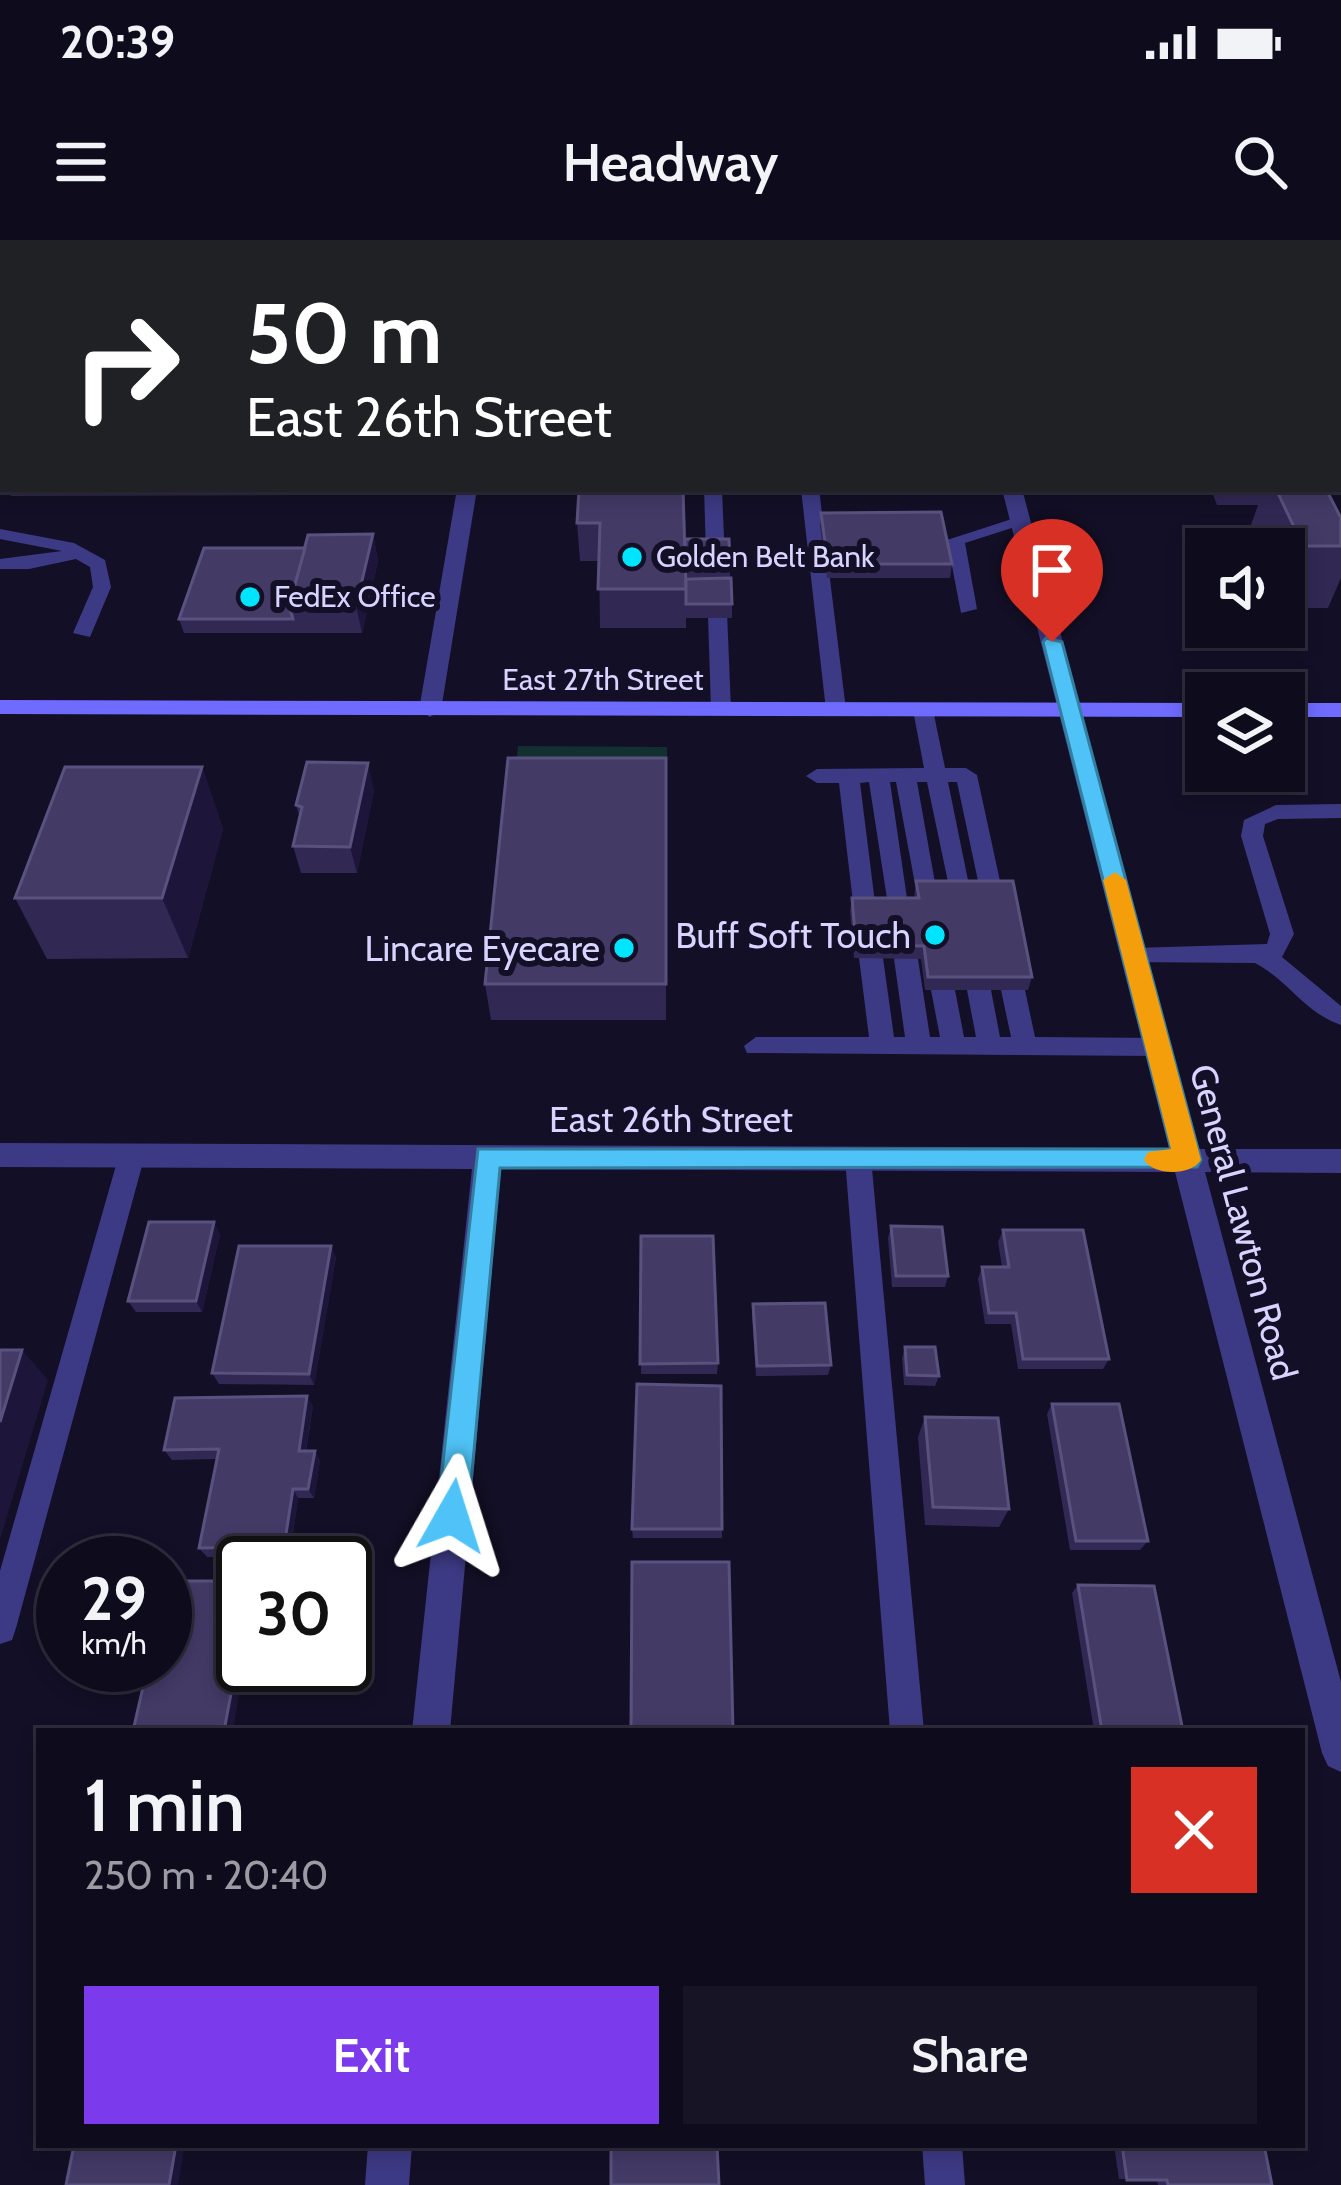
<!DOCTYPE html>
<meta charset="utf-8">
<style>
:root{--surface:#0e0b1c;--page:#171425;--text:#f1f3f6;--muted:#9b9ba3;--line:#2e2b3b;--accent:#7c3aed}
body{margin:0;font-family:Cabin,sans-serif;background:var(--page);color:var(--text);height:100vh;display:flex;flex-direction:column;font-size:45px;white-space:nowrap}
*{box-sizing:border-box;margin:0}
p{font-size:39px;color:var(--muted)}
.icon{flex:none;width:66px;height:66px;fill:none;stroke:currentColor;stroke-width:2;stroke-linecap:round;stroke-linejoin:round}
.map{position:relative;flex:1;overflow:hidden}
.panel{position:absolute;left:36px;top:1488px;width:1269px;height:420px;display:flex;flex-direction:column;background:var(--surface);border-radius:0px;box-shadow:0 6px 18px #0003,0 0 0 3px var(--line)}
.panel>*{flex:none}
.top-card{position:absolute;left:0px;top:0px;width:1341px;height:252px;box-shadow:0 6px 18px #0003,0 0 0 3px var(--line);background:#202124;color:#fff;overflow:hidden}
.controls{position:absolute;left:1185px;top:288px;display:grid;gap:24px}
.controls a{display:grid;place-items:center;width:120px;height:120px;border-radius:0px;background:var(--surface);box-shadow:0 6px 18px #0003,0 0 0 3px var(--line);font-size:60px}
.speed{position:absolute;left:36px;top:1296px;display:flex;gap:24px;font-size:60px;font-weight:700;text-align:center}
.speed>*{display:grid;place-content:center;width:156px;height:156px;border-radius:50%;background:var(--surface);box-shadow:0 6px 18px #0003,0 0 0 3px var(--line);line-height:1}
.speed small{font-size:30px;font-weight:400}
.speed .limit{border:6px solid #111;border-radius:18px;background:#fff;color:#111}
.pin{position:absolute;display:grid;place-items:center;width:102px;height:102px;color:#fff;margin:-123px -51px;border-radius:50% 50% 50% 0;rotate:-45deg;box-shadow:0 0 12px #0007}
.pin .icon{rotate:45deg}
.me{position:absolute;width:132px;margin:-66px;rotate:6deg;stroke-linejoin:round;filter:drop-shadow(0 0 9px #0008)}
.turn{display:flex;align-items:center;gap:42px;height:252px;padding:0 48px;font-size:54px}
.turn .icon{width:156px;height:156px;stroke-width:2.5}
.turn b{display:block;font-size:84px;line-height:102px}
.round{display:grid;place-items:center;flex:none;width:126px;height:126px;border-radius:0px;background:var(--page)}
.summary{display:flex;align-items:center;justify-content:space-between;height:204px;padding:0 48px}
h1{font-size:72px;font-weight:600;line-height:90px}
.button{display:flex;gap:24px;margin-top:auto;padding:24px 48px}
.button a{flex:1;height:138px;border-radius:0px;background:var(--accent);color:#fff;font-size:48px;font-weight:600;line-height:138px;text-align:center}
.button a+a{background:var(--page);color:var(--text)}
.status{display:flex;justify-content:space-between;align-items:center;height:84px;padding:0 60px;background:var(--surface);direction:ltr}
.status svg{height:33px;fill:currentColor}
header{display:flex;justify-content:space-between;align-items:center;height:156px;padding:0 48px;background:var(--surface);font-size:54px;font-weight:600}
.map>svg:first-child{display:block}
.green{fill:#12302f}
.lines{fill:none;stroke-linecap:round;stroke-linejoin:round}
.service{fill:#3d3a85;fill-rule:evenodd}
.minor{fill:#3d3a85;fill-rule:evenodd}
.secondary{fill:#6f6bff;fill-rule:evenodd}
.wall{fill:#312854}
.shaded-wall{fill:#1d163a}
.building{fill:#433a66;stroke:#5a527e;stroke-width:3}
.route{fill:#4fc3f7;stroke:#337fa1;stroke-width:3}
.slow{fill:#f59e0b}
.poi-dot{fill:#00e5ff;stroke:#130f26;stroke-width:4.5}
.labels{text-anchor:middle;stroke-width:12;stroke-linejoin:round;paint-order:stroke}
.far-poi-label{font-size:30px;fill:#d9d4ff;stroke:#130f26;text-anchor:start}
.far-street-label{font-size:30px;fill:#d9d4ff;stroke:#130f26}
.poi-label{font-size:36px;fill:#d9d4ff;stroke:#130f26;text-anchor:end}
.street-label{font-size:36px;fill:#d9d4ff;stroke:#130f26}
</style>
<div class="status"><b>20:39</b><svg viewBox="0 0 49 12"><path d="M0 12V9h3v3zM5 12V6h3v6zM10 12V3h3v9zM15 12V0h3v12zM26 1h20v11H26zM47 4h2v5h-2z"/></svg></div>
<header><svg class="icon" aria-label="menu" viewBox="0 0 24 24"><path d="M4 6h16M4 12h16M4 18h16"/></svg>Headway<svg class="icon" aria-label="search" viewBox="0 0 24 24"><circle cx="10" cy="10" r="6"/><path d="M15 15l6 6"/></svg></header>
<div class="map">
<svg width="1341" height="1945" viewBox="0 0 1341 1945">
<rect width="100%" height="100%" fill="#130f26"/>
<polygon class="green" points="518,506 667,507 667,555 513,554"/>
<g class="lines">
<g class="service">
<rect x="773" y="0" width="14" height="3"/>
<rect x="0" y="95" width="3" height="10"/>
<polygon points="704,249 722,249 731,470 721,476 711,470"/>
<polygon points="801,249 819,249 846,470 836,476 826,470"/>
<polygon points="1015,278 1030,282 965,303 977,369 961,373 947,300"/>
<polygon points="0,289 74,303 105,320 111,347 90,397 73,393 93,347 90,327 76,319 29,329 0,329 0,319 62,311 0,299"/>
<polygon points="923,464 933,470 945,528 966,528 977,535 1003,655 992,663 981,655 957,542 948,542 971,655 968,661 952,661 927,542 917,542 937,654 926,662 918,660 896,542 890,542 909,672 906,678 890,678 869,542 860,543 876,671 865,679 854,671 839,543 817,543 806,536 817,529 924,528 913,470"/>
<path d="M1341 564V578L1278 579 1265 584 1263 596 1294 694 1282 717 1341 766V785C1305 773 1288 740 1255 723L1126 722 1122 716 1134 708 1267 704 1270 694 1241 596 1244 580 1276 565Z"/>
<polygon points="871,709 883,718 894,797 905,797 894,719 906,710 918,719 930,797 940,797 931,750 943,741 955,750 964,797 976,797 967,750 979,741 991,750 1000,797 1011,797 1001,750 1013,741 1025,750 1035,797 1158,798 1170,807 1158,816 747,813 744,806 756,797 869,797 859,718"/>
<polygon points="132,904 141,908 145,915 16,1388 12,1400 0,1404 0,1331 119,915 123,908"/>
<polygon points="858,907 867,911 871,918 924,1491 890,1491 845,918 849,911"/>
<polygon points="922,1905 962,1905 965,1945 925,1945"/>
</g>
<g class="minor">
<rect x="501" y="0" width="16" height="3"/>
<rect x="939" y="0" width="16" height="3"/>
<polygon points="1209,0 1225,0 1208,3"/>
<polygon points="1338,202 1341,203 1341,219 1338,218"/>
<polygon points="457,249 477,249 441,470 430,477 419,470"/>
<polygon points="1002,249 1022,249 1198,909 1341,909 1341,933 1205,932 1341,1442 1341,1532 1328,1526 1322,1513 1175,932 501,929 450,1491 412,1491 472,929 0,927 0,903 1169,908"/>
<polygon points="368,1905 412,1905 409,1945 365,1945"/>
</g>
<g class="secondary">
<polygon points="0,460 1206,463 1206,477 0,474"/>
<rect x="1284" y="463" width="57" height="14"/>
</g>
</g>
<g class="wall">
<polygon points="812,0 859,0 858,3 812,3"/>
<polygon points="1078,0 1139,0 1138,3 1077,3"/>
<polygon points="3,187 3,236 0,229 0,192"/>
<polygon points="8,249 295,249 293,255 11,256"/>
<polygon points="579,249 730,323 730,337 686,337 686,339 732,364 732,378 686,378 686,388 600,388 599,321 580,321 577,283"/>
<polygon points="1211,249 1326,249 1341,278 1341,338 1328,368 1284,368 1284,309 1252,309 1247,296 1258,265 1217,265"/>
<polygon points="821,273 952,324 950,338 827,338 820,286"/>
<polygon points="373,294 378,321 362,393 184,393 179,379 305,308"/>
<polygon points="666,518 666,780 491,780 485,744"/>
<polygon points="202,527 223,589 188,718 47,719 15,658"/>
<polygon points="374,550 357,633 301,633 293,606 300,578 296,565"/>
<polygon points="916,641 1032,737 1028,750 925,750 921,719 854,718 850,671 852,658 914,658"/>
<polygon points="891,986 948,1036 945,1047 892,1047 888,998"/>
<polygon points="1003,990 1109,1119 1103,1129 1018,1129 1011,1084 985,1084 978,1039 982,1027 1002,1027 998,1002"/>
<polygon points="220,994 202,1072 136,1072 128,1061"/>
<polygon points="641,996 718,1123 717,1134 641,1134"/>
<polygon points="336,1017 314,1145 219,1144 212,1133"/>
<polygon points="753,1064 831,1125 828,1135 756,1136 752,1075"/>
<polygon points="905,1107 939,1136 935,1146 904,1145 902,1118"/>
<polygon points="1052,1164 1148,1301 1140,1310 1070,1310 1047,1174"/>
<polygon points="313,1166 306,1211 320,1220 314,1258 298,1258 290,1316 207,1317 199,1308 217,1219 172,1220 164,1210"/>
<polygon points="925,1177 1009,1269 999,1287 925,1285 918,1197"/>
<polygon points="632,1289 722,1289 722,1298 633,1298"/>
<polygon points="1078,1345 1183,1491 1094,1491 1072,1353"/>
<polygon points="1114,1905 1264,1905 1272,1945 1158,1945 1157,1940 1119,1939"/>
</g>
<g class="shaded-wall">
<polygon points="373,294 378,321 362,393 356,366"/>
<polygon points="368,523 374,550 357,633 350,607"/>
<polygon points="202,527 223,589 188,718 162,658"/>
<polygon points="214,982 220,994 202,1072 196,1061"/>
<polygon points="331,1006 336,1017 314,1145 309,1134"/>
<polygon points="22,1110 48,1140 0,1300 0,1182"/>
<polygon points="307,1156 313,1166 304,1220 299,1211"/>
<polygon points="315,1211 320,1220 314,1258 308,1249"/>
<polygon points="293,1249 298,1258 290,1316 284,1307"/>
<polygon points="239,1411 243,1415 244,1425 233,1491 224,1491"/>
<polygon points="176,1905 185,1905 178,1945 169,1945"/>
</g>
<g class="building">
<polygon points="57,0 298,0 297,3 55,3"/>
<polygon points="1100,0 1134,0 1135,3 1102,3"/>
<polygon points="3,187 3,208 0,208 0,192"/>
<polygon points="579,249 683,249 686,349 598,349 600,283 577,283"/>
<polygon points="1276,249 1326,249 1341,278 1341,306 1303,306"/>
<polygon points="941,272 952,324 828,324 821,273"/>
<polygon points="373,294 356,366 289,366 308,295"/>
<polygon points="685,299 729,299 730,323 685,323"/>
<polygon points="204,308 305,308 289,366 293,379 179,379"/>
<polygon points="731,338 732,364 686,364 686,339"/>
<polygon points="508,518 666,518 666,744 485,744"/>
<polygon points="307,522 368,523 350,607 293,606 302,567 296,565"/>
<polygon points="65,527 202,527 162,658 15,658"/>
<polygon points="916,641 1013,641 1032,737 928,737 924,706 856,705 852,658 919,658"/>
<polygon points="149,982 214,982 196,1061 128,1061"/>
<polygon points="891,986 942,987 948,1036 896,1036"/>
<polygon points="1003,990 1083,990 1109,1119 1023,1119 1016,1073 989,1073 982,1027 1009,1027"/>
<polygon points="641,996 713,996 718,1123 640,1124"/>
<polygon points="239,1006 331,1006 309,1134 212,1133"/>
<polygon points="825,1063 831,1125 757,1126 753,1064"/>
<polygon points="905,1107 935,1107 939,1136 907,1135"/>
<polygon points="0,1110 22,1110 0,1182"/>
<polygon points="637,1144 721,1146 722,1289 632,1289"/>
<polygon points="307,1156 299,1211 315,1211 308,1249 293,1249 284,1307 199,1308 219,1209 164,1210 175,1158"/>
<polygon points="1052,1164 1119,1164 1148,1301 1076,1301"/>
<polygon points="925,1177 998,1178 1009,1269 933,1267"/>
<polygon points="632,1322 729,1322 733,1491 631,1491"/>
<polygon points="165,1341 243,1341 243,1411 239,1411 224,1491 133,1491 148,1425 165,1425"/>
<polygon points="1078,1345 1154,1346 1183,1491 1102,1491"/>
<polygon points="74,1905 176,1905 169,1945 66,1945"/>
<polygon points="611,1905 717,1905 719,1945 611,1945"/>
<polygon points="1122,1905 1264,1905 1272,1945 1168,1945 1167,1940 1127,1940"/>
</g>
<polygon class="route" points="1046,398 1062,402 1201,920 1197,927 500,928 468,1276 464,1286 452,1291 441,1286 437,1276 478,909 1171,909 1043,402"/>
<path class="slow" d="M1115 632 1126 640 1201 920C1191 936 1154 936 1144 920L1148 912 1171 909 1103 640Z"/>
<g class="poi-dot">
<circle cx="632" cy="317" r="12"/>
<circle cx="250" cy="357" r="12"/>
<circle cx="935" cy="695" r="12"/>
<circle cx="624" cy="708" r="12"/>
</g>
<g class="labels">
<g class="far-poi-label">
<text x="656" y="327">Golden Belt Bank</text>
<text x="274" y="367">FedEx Office</text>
</g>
<g class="far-street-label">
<text x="603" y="450">East 27th Street</text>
</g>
<g class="poi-label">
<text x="911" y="708">Buff Soft Touch</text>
<text x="600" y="721">Lincare Eyecare</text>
</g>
<g class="street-label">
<text x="671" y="892">East 26th Street</text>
<text transform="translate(1244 982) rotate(75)" y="13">General Lawton Road</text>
</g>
</g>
</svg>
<div class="controls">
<a><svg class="icon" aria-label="sound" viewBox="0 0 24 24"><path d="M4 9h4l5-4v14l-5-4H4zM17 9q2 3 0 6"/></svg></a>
<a><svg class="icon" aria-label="layers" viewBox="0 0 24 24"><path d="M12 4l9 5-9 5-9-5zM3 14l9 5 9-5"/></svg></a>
</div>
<div class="speed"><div>29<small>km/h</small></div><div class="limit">30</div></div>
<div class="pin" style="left:1052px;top:402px;background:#d93025"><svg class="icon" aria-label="arrive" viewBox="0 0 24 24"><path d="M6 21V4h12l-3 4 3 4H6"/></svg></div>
<svg class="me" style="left:452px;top:1276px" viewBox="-20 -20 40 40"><path d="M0-17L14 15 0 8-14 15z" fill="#4fc3f7" stroke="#fff" stroke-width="4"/></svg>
<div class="top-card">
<div class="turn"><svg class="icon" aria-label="right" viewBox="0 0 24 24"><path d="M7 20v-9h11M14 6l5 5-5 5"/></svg><div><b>50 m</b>East 26th Street</div></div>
</div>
<section class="panel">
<div class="summary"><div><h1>1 min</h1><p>250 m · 20:40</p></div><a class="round" style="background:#d93025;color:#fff"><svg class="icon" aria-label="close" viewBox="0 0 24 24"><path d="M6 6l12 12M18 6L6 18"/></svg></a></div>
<div class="button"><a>Exit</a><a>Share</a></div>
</section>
</div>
